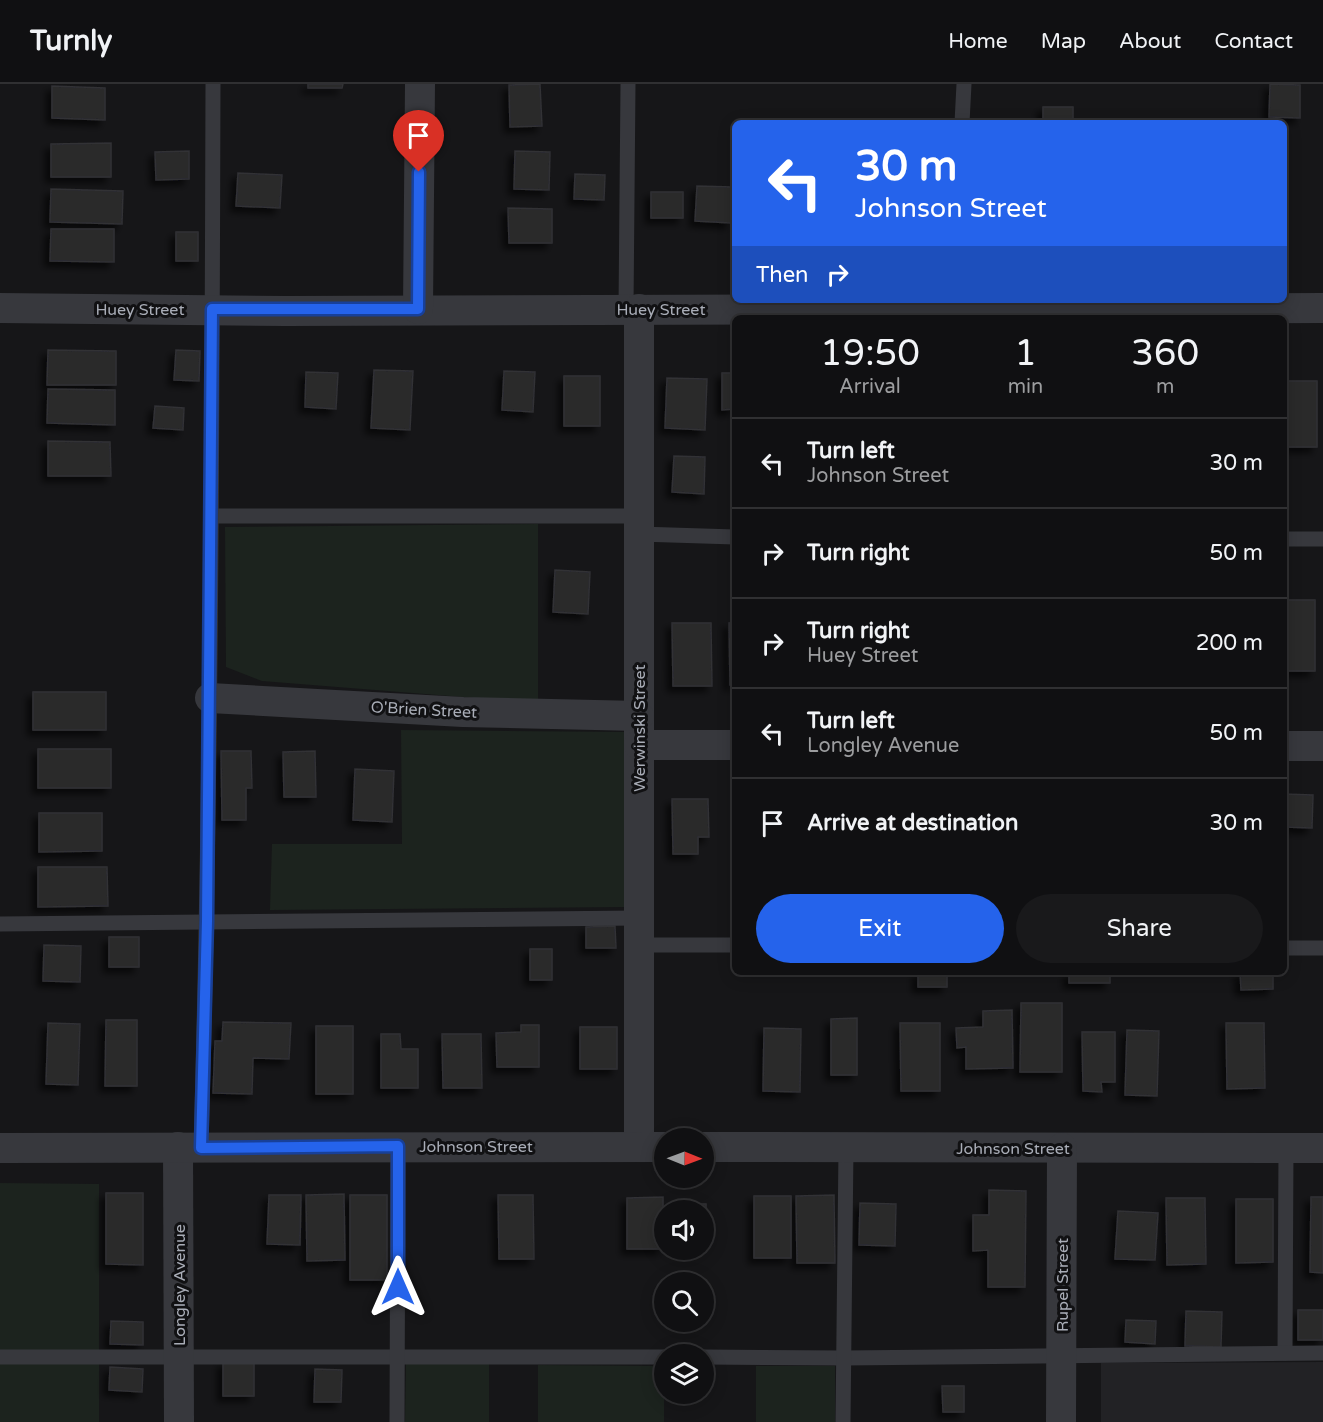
<!DOCTYPE html>
<style>
:root{--surface:#101012;--page:#19191b;--text:#f1f3f6;--muted:#9c9d9f;--line:#303032;--accent:#2563eb}
body{margin:0;font-family:"Varela Round",sans-serif;background:var(--page);color:var(--text);height:100vh;display:flex;flex-direction:column;font-size:22px;white-space:nowrap}
*{box-sizing:border-box;margin:0}
p{font-size:20px;color:var(--muted)}
.icon{flex:none;width:33px;height:33px;fill:none;stroke:currentColor;stroke-width:2;stroke-linecap:round;stroke-linejoin:round}
.map{position:relative;flex:1;overflow:hidden}
.details{position:absolute;left:732px;top:231px;width:555px;height:660px;display:flex;flex-direction:column;background:var(--surface);border-radius:9px;box-shadow:0 3px 15px #0003,0 0 0 2px var(--line)}
.details>*{flex:none}
.top-card{position:absolute;left:732px;top:36px;width:555px;height:183px;border-radius:9px;box-shadow:0 3px 15px #0003,0 0 0 2px var(--line);background:#2563eb;color:#fff;overflow:hidden}
.needle{width:39px;rotate:91deg}
.tools{position:absolute;left:654px;top:1044px;display:grid;gap:12px}
.tools a{display:grid;place-items:center;width:60px;height:60px;border-radius:50%;background:var(--surface);box-shadow:0 3px 15px #0003,0 0 0 2px var(--line);font-size:30px}
.pin{position:absolute;display:grid;place-items:center;width:51px;height:51px;color:#fff;margin:-62px -26px;border-radius:50% 50% 50% 0;rotate:-45deg;box-shadow:0 0 6px #0007}
.pin .icon{rotate:45deg}
.me{position:absolute;width:66px;margin:-33px;rotate:0deg;stroke-linejoin:round;filter:drop-shadow(0 0 4px #0008)}
.turn{display:flex;align-items:center;gap:21px;height:126px;padding:0 24px;font-size:27px}
.turn .icon{width:78px;height:78px;stroke-width:2.5}
.turn b{display:block;font-size:42px;line-height:51px}
.then{display:flex;align-items:center;height:57px;padding:0 24px;background:#0003;gap:12px;font-size:22px}
.eta{display:flex;justify-content:space-evenly;align-items:center;height:102px;text-align:center}
.eta b{font-size:36px;font-weight:600;line-height:42px}
.cta{display:flex;gap:12px;margin-top:auto;padding:12px 24px}
.cta a{flex:1;height:69px;border-radius:36px;background:var(--accent);color:#fff;font-size:24px;font-weight:600;line-height:69px;text-align:center}
.cta a+a{background:var(--page);color:var(--text)}
ul{padding:0;list-style:none}
li{display:flex;align-items:center;gap:18px;height:90px;padding:0 24px;border-top:2px solid var(--line)}
li div{flex:1}
li b{display:block;font-size:22px}
li em{font-style:normal}
header{display:flex;align-items:center;gap:36px;box-sizing:border-box;height:84px;padding:0 30px;background:var(--surface);border-bottom:2px solid var(--line)}
header strong{font-size:28px}
nav{display:flex;gap:33px;margin-inline-start:auto;font-size:21px}
.map>svg:first-child{display:block}
.built{fill:#222225}
.green{fill:#1c231e}
.building{fill:#29292c;stroke:#303034;stroke-width:1.5;filter:url(#shadow)}
.lines{fill:none;stroke-linecap:round;stroke-linejoin:round}
.service{stroke:#37383d;stroke-width:15}
.minor{stroke:#37383d;stroke-width:30}
.route-casing{stroke:#184099;stroke-width:15}
.route{stroke:#2563eb;stroke-width:10}
.labels{text-anchor:middle;stroke-width:6;stroke-linejoin:round;paint-order:stroke}
.street-label{font-size:16px;fill:#a9adb7;stroke:#111113}
</style>
<header>
<strong>Turnly</strong>
<nav><a>Home</a><a>Map</a><a>About</a><a>Contact</a></nav>
</header>
<div class="map">
<svg width="1323" height="1338" viewBox="0 0 1323 1338">
<defs>
<filter id="shadow"><feDropShadow dx="-5.5" dy="5.5" stdDeviation="3" flood-color="#0009"/></filter>
</defs>
<rect width="100%" height="100%" fill="#161618"/>
<polygon class="built" points="1323,1278 1323,1338 1101,1338 1101,1279"/>
<g class="green">
<polygon points="538,440 538,619 262,597 226,583 225,443"/>
<polygon points="401,646 627,648 626,823 270,826 272,760 402,760"/>
<polygon points="0,1099 99,1100 99,1338 0,1338"/>
<polygon points="406,1280 489,1280 489,1338 405,1338"/>
<polygon points="538,1281 664,1282 664,1338 538,1338"/>
<rect x="756" y="1282" width="79" height="56"/>
</g>
<g class="building">
<polygon points="308,0 343,0 342,4 308,4"/>
<polygon points="540,0 542,42 510,43 509,1"/>
<polygon points="1270,0 1300,1 1300,34 1269,33"/>
<polygon points="52,2 105,4 105,36 52,34"/>
<rect x="1043" y="23" width="30" height="16"/>
<polygon points="111,59 111,93 51,93 51,60"/>
<polygon points="189,67 189,95 156,96 155,68"/>
<polygon points="515,67 550,68 549,106 514,105"/>
<polygon points="238,89 282,91 280,124 236,122"/>
<polygon points="575,90 605,91 604,116 574,115"/>
<polygon points="697,102 733,103 731,139 695,137"/>
<polygon points="51,105 123,107 122,140 50,138"/>
<rect x="651" y="108" width="32" height="26"/>
<polygon points="508,124 552,125 552,159 509,159"/>
<polygon points="51,145 114,145 114,178 50,177"/>
<rect x="176" y="148" width="22" height="29"/>
<polygon points="48,266 116,267 116,301 47,301"/>
<polygon points="176,266 200,267 199,297 174,296"/>
<polygon points="374,286 413,287 410,346 371,344"/>
<polygon points="504,287 535,288 533,328 502,326"/>
<polygon points="306,288 338,289 336,325 305,323"/>
<polygon points="722,289 735,289 735,325 722,326"/>
<rect x="564" y="292" width="36" height="50"/>
<polygon points="667,294 707,295 705,346 665,344"/>
<rect x="1284" y="297" width="33" height="66"/>
<polygon points="48,305 115,306 115,341 47,339"/>
<polygon points="155,322 184,324 183,346 153,344"/>
<polygon points="48,357 110,358 111,392 48,392"/>
<polygon points="674,372 705,373 704,410 672,408"/>
<polygon points="555,486 590,488 588,530 553,528"/>
<rect x="1284" y="516" width="31" height="71"/>
<polygon points="672,539 711,539 712,602 673,602"/>
<polygon points="729,539 735,539 735,601 730,601"/>
<rect x="33" y="608" width="73" height="38"/>
<rect x="38" y="665" width="73" height="39"/>
<polygon points="221,667 251,667 252,704 246,704 246,736 222,736"/>
<polygon points="315,667 316,713 284,713 283,668"/>
<polygon points="355,685 394,687 392,738 353,736"/>
<polygon points="1284,710 1313,711 1312,744 1284,743"/>
<polygon points="672,715 708,715 709,753 698,753 698,770 673,770"/>
<polygon points="39,729 102,729 102,767 39,768"/>
<polygon points="38,783 107,783 108,822 38,823"/>
<polygon points="615,842 616,864 586,864 586,843"/>
<rect x="109" y="853" width="30" height="30"/>
<polygon points="44,861 81,862 80,898 43,897"/>
<rect x="530" y="865" width="22" height="31"/>
<rect x="918" y="888" width="29" height="15"/>
<rect x="1069" y="888" width="41" height="11"/>
<polygon points="1240,888 1273,888 1273,905 1241,906"/>
<polygon points="1021,919 1062,919 1062,988 1020,988"/>
<polygon points="1012,926 1013,984 966,985 966,963 957,964 956,944 983,943 983,927"/>
<polygon points="857,934 857,991 831,991 831,935"/>
<polygon points="106,936 137,936 137,1002 105,1002"/>
<polygon points="223,938 291,939 289,975 253,974 252,1010 213,1009 215,957 222,957"/>
<polygon points="48,939 80,940 78,1001 46,1000"/>
<polygon points="900,939 940,939 940,1007 901,1007"/>
<polygon points="1226,939 1264,939 1265,1004 1227,1005"/>
<polygon points="521,941 539,941 539,983 497,983 496,949 521,948"/>
<rect x="316" y="942" width="37" height="68"/>
<rect x="580" y="943" width="37" height="42"/>
<polygon points="764,944 801,945 800,1008 763,1007"/>
<polygon points="1127,946 1159,947 1157,1012 1125,1011"/>
<polygon points="1082,948 1115,948 1115,998 1101,998 1102,1008 1083,1007"/>
<polygon points="381,950 400,950 401,965 418,965 418,1004 381,1004"/>
<polygon points="442,950 481,950 482,1004 443,1004"/>
<polygon points="989,1106 1026,1107 1025,1203 988,1203 988,1166 973,1167 973,1131 989,1131"/>
<polygon points="106,1109 143,1109 143,1181 106,1180"/>
<polygon points="344,1110 345,1176 307,1177 306,1111"/>
<polygon points="269,1111 301,1111 300,1161 267,1160"/>
<rect x="350" y="1111" width="37" height="85"/>
<polygon points="498,1111 533,1111 534,1175 499,1175"/>
<polygon points="834,1111 835,1179 797,1179 796,1112"/>
<rect x="754" y="1112" width="37" height="62"/>
<polygon points="663,1113 663,1165 627,1165 627,1114"/>
<polygon points="1311,1113 1323,1113 1323,1189 1310,1188"/>
<polygon points="1166,1114 1205,1114 1206,1180 1167,1181"/>
<polygon points="1236,1115 1273,1115 1273,1178 1236,1179"/>
<polygon points="860,1119 896,1120 895,1162 859,1161"/>
<polygon points="669,1120 706,1120 706,1162 704,1162 704,1126 669,1126"/>
<polygon points="1118,1127 1158,1129 1155,1176 1115,1175"/>
<rect x="1298" y="1226" width="25" height="30"/>
<polygon points="1186,1227 1222,1228 1221,1263 1185,1262"/>
<polygon points="1126,1236 1156,1237 1155,1260 1125,1258"/>
<polygon points="111,1237 143,1238 143,1261 110,1260"/>
<rect x="223" y="1278" width="31" height="34"/>
<polygon points="110,1283 143,1285 142,1308 109,1306"/>
<polygon points="315,1285 342,1286 341,1318 314,1318"/>
<polygon points="942,1302 964,1302 964,1328 943,1328"/>
</g>
<g class="lines">
<g class="service">
<polyline points="962,39 964,0"/>
<polyline points="626,225 628,0"/>
<polyline points="212,432 639,432"/>
<polyline points="639,450 735,453"/>
<polyline points="1284,455 1323,455"/>
<polyline points="0,840 639,834"/>
<polyline points="639,861 735,861"/>
<polyline points="1284,864 1323,864"/>
<path d="M201 1063C211 709 212 355 213 0"/>
<polyline points="1285,1269 1286,1064"/>
<polyline points="0,1273 664,1273"/>
<polyline points="704,1273 844,1274 1323,1269"/>
<polyline points="397,1338 398,1062"/>
<polyline points="843,1338 846,1064"/>
</g>
<g class="minor">
<polyline points="0,224 286,227 1323,224"/>
<polyline points="418,225 420,0"/>
<polyline points="639,225 639,1063"/>
<polyline points="210,614 463,628 639,632"/>
<polyline points="639,661 735,661"/>
<polyline points="1284,662 1323,662"/>
<polyline points="178,1063 179,1338"/>
<polyline points="704,1063 1323,1064"/>
<polyline points="0,1064 664,1063"/>
<polyline points="1061,1338 1062,1064"/>
</g>
</g>
<g class="lines">
<g class="route-casing">
<polyline id="route" points="398,1203 398,1062 201,1064 207,837 212,225 418,225 419,88"/>
</g>
<use href="#route" class="route"/>
</g>
<g class="labels">
<g class="street-label">
<text x="140" y="231">Huey Street</text>
<text x="661" y="231">Huey Street</text>
<text transform="translate(424 625) rotate(3)" y="6">O'Brien Street</text>
<text transform="translate(639 644) rotate(-90)" y="6">Werwinski Street</text>
<text x="476" y="1068">Johnson Street</text>
<text x="1013" y="1070">Johnson Street</text>
<text transform="translate(179 1201) rotate(-90)" y="6">Longley Avenue</text>
<text transform="translate(1062 1201) rotate(-90)" y="6">Rupel Street</text>
</g>
</g>
</svg>
<div class="tools">
<a><svg class="needle" viewBox="-14 -14 28 28"><path d="M0-13l5 13h-10z" fill="#e53935"/><path d="M0 13l5-13h-10z" fill="#9c9d9f"/></svg></a>
<a><svg class="icon" aria-label="sound" viewBox="0 0 24 24"><path d="M4 9h4l5-4v14l-5-4H4zM17 9q2 3 0 6"/></svg></a>
<a><svg class="icon" aria-label="search" viewBox="0 0 24 24"><circle cx="10" cy="10" r="6"/><path d="M15 15l6 6"/></svg></a>
<a><svg class="icon" aria-label="layers" viewBox="0 0 24 24"><path d="M12 4l9 5-9 5-9-5zM3 14l9 5 9-5"/></svg></a>
</div>
<div class="pin" style="left:419px;top:88px;background:#d93025"><svg class="icon" aria-label="arrive" viewBox="0 0 24 24"><path d="M6 21V4h12l-3 4 3 4H6"/></svg></div>
<svg class="me" style="left:398px;top:1203px" viewBox="-20 -20 40 40"><path d="M0-17L14 15 0 8-14 15z" fill="#2563eb" stroke="#fff" stroke-width="4"/></svg>
<div class="top-card">
<div class="turn"><svg class="icon" aria-label="left" viewBox="0 0 24 24"><path d="M17 20v-9H6M10 6l-5 5 5 5"/></svg><div><b>30 m</b>Johnson Street</div></div>
<div class="then">Then<svg class="icon" aria-label="right" viewBox="0 0 24 24"><path d="M7 20v-9h11M14 6l5 5-5 5"/></svg></div>
</div>
<section class="details">
<div class="eta">
<div><b>19:50</b><p>Arrival</p></div>
<div><b>1</b><p>min</p></div>
<div><b>360</b><p>m</p></div>
</div>
<ul>
<li><svg class="icon" aria-label="left" viewBox="0 0 24 24"><path d="M17 20v-9H6M10 6l-5 5 5 5"/></svg><div><b>Turn left</b><p>Johnson Street</p></div><em>30 m</em></li>
<li><svg class="icon" aria-label="right" viewBox="0 0 24 24"><path d="M7 20v-9h11M14 6l5 5-5 5"/></svg><div><b>Turn right</b></div><em>50 m</em></li>
<li><svg class="icon" aria-label="right" viewBox="0 0 24 24"><path d="M7 20v-9h11M14 6l5 5-5 5"/></svg><div><b>Turn right</b><p>Huey Street</p></div><em>200 m</em></li>
<li><svg class="icon" aria-label="left" viewBox="0 0 24 24"><path d="M17 20v-9H6M10 6l-5 5 5 5"/></svg><div><b>Turn left</b><p>Longley Avenue</p></div><em>50 m</em></li>
<li><svg class="icon" aria-label="arrive" viewBox="0 0 24 24"><path d="M6 21V4h12l-3 4 3 4H6"/></svg><div><b>Arrive at destination</b></div><em>30 m</em></li>
</ul>
<div class="cta"><a>Exit</a><a>Share</a></div>
</section>
</div>
